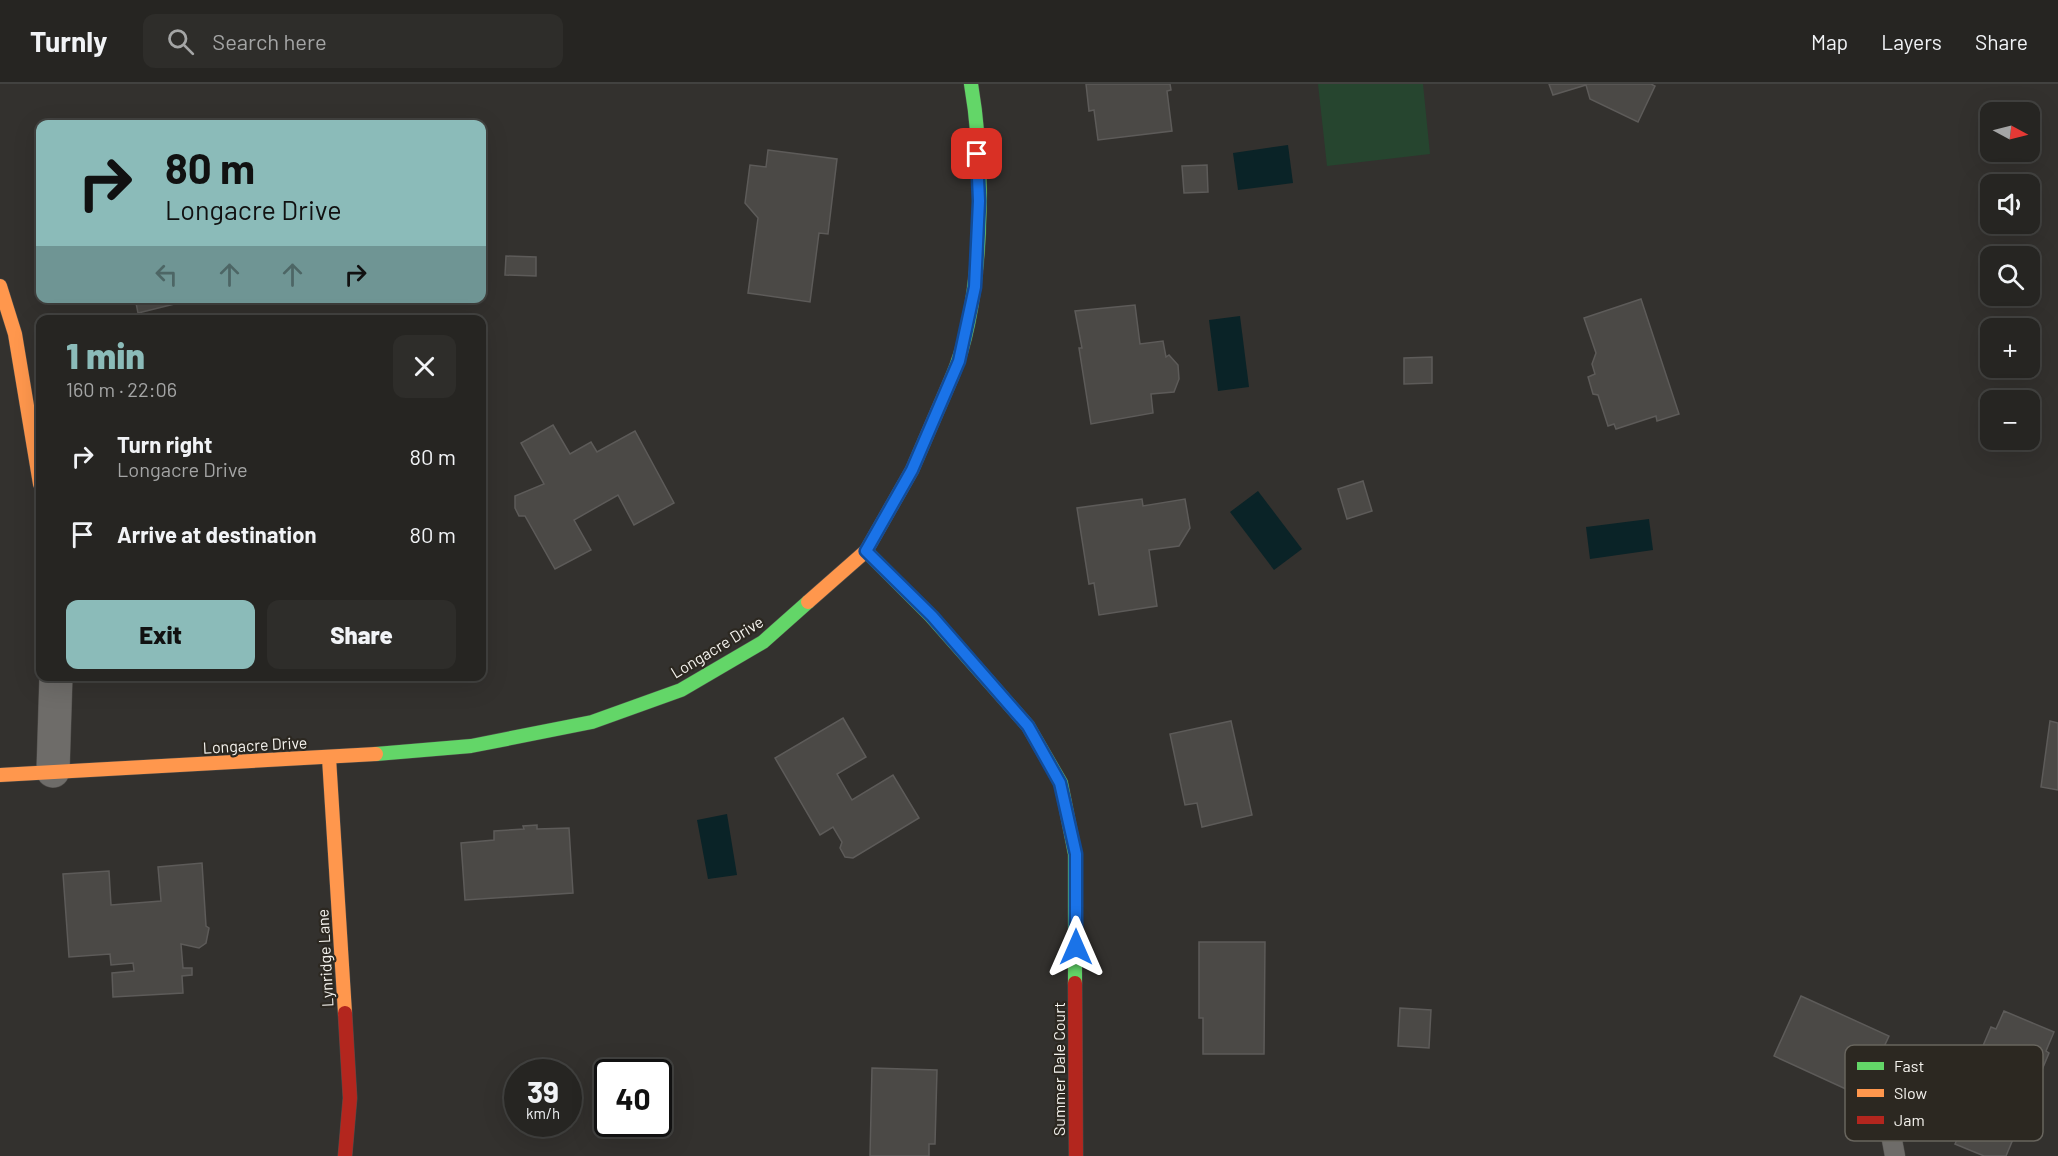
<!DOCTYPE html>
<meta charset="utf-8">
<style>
:root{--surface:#262522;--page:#2e2d2a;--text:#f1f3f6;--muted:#a4a5a5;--line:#424240;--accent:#8bbbb9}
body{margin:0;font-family:Barlow,sans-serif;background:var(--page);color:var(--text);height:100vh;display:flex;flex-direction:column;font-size:22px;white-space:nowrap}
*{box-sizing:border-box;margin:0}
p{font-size:20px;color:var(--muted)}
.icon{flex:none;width:33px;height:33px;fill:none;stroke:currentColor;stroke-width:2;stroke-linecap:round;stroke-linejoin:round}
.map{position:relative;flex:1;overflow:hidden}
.sheet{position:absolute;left:36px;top:231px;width:450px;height:366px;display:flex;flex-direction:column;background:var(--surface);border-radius:12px;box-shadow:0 6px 24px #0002,0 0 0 2px var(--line)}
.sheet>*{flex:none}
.top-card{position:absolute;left:36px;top:36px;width:450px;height:183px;border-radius:12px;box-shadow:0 6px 24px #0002,0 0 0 2px var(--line);background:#8bbbb9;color:#111;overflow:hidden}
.needle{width:39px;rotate:97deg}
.controls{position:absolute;left:1980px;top:18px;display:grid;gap:12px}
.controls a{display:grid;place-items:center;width:60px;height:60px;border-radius:12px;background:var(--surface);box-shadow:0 6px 24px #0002,0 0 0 2px var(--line);font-size:30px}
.speed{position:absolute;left:504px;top:975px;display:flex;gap:12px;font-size:30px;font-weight:700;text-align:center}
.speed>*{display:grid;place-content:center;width:78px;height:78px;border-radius:50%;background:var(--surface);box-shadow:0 6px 24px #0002,0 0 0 2px var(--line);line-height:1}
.speed small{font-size:15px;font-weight:400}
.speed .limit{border:3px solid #111;border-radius:9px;background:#fff;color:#111}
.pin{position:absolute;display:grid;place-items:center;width:51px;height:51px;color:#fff;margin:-26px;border-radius:12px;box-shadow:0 3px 9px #0006}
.me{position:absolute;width:66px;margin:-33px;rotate:0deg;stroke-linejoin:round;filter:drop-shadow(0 0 4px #0008)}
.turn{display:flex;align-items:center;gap:21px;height:126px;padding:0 30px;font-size:27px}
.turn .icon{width:78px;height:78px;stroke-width:2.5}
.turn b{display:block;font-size:42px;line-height:51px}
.lanes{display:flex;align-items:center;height:57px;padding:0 30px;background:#0003;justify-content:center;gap:30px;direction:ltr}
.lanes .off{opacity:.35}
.round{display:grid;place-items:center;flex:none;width:63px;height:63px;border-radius:12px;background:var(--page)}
.summary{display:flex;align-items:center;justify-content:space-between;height:102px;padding:0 30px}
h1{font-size:36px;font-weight:800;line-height:45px;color:var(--accent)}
.primary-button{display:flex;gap:12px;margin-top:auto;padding:12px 30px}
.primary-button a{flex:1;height:69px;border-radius:12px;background:var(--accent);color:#111;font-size:24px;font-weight:800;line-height:69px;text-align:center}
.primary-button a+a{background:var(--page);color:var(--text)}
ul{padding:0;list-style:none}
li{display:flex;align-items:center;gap:18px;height:78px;padding:0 30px}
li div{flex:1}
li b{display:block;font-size:22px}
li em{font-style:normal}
header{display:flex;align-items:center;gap:36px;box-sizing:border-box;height:84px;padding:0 30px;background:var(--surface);border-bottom:2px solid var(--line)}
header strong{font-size:28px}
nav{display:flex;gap:33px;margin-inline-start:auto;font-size:21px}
.search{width:420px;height:54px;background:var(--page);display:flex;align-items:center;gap:15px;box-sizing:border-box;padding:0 21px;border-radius:12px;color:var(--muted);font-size:22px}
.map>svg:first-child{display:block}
.green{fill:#26452f}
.water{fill:#0a2327}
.building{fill:#4b4946;stroke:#5d5b59;stroke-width:1.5}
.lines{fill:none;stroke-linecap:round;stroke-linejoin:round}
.lane-casing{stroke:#4f4d4a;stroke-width:21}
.street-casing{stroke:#4f4d4a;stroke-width:34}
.fast-casing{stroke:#4f4d4a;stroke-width:15}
.slow-casing{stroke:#4f4d4a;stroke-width:15}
.jam-casing{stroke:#4f4d4a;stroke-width:15}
.lane{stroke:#6e6c69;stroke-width:20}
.street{stroke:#6e6c69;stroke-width:33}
.fast{stroke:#63d668;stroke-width:14}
.slow{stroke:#ff974d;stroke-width:14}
.jam{stroke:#b3261e;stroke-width:14}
.route-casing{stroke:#114b97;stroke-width:15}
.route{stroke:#1a73e8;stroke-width:10}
.labels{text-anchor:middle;stroke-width:4.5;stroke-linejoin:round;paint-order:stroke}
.street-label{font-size:16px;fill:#f5f3ee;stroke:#2c2821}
.key{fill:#2c2821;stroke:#68655e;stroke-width:1.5}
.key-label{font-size:16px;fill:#f5f3ee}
</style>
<header>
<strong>Turnly</strong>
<div class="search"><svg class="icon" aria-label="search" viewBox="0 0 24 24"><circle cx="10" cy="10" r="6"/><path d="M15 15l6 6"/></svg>Search here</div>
<nav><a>Map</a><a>Layers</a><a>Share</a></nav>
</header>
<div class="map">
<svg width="2058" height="1072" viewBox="0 0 2058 1072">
<rect width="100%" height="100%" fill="#33312e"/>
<polygon class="green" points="1318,0 1423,0 1430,70 1327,82"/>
<g class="water">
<polygon points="1288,61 1293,99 1238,106 1233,69"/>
<polygon points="1240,232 1249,303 1218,307 1209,236"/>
<polygon points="1258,407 1302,465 1274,486 1230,428"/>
<polygon points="1649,435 1653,466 1590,475 1586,443"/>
<polygon points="727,730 737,791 708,795 697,736"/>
</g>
<g class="building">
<polygon points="1086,0 1170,0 1171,6 1167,7 1172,47 1098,56 1094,26 1089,27"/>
<polygon points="1549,0 1651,0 1655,2 1638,38 1590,15 1586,1 1553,11"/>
<polygon points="768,66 837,75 828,150 819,149 810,218 748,209 758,134 745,119 750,81 766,83"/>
<polygon points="1207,81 1208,108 1184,109 1182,82"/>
<polygon points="506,172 536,173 536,192 505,191"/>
<polygon points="135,214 191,214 191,216 138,229"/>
<polygon points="1641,215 1679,330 1657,337 1656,332 1616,345 1614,340 1608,342 1598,311 1593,310 1588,293 1595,290 1592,280 1596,269 1584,234"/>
<polygon points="1135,221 1140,260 1163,257 1166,273 1169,271 1178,281 1179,295 1174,308 1151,310 1153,329 1091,340 1079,264 1082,264 1075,227"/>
<polygon points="1432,273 1432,299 1404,300 1404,274"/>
<polygon points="553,341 570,370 591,358 597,368 635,347 674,419 634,441 618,411 574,436 591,466 555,485 525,432 519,432 515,424 515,412 544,400 521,359"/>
<polygon points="1363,397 1372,427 1347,435 1338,405"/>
<polygon points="1142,415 1143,422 1185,415 1190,444 1179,462 1149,466 1157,522 1099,531 1094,499 1089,500 1077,424"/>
<polygon points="843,634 866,673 837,690 852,716 893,691 919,734 853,774 845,773 840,764 842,758 833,743 820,751 775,674"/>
<polygon points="1231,637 1252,731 1202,743 1197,719 1185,721 1170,650"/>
<polygon points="2050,637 2058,639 2058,706 2041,703"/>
<polygon points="537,741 537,745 569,744 573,809 465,816 461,759 494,756 494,747 524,745 523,742"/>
<polygon points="202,779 206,842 209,844 206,859 199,864 181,860 183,884 192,884 192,891 182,892 183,909 113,913 112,889 134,887 133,879 111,881 110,870 69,873 63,790 109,787 111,821 161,817 158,783"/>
<polygon points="1199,858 1265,858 1264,970 1203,970 1203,934 1199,934"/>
<polygon points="1801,912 1889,952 1861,1012 1774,972"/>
<polygon points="1400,924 1431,926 1429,964 1398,962"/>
<polygon points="2004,927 2054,948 2046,967 2049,969 2006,1072 1984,1072 1955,1060 1961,1046 1958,1045 1968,1021 1959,1018 1991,943 1996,945"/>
<polygon points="872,984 937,986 935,1060 929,1060 929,1072 870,1072"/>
</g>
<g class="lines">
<g class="lane-casing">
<polyline id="lane" points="1895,1072 1889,1040 1904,1001"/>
</g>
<g class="street-casing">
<polyline id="street" points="53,687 56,592"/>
</g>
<g class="fast-casing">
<g id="fast">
<path d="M952 293C984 218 985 80 971 0"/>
<polyline points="866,467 931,532 1028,642 1061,699 1075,770 1075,899"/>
<polyline points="376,670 471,662 592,638 681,606 763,558 808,518"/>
</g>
</g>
<g class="slow-casing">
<g id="slow">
<polyline points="0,202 15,250 40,400"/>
<polyline points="808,518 866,467 912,386 952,293"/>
<polyline points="329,674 345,929"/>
<polyline points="0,691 376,670"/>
</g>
</g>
<g class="jam-casing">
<g id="jam">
<polyline points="1075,899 1076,1072"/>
<polyline points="345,929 350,1014 345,1072"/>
</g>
</g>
<use href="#lane" class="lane"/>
<use href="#street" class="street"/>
<use href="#fast" class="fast"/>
<use href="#slow" class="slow"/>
<use href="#jam" class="jam"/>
</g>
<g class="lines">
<g class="route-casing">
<polyline id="route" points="977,70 979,117 975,203 959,277 912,386 866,467 932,532 1028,642 1060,699 1076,770 1076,863"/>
</g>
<use href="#route" class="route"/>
</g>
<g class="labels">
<g class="street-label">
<text transform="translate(717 563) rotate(-31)" y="6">Longacre Drive</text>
<text transform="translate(255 661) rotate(-3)" y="6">Longacre Drive</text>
<text transform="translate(325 874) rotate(-93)" y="6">Lynridge Lane</text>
<text transform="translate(1059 985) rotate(-90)" y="6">Summer Dale Court</text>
</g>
</g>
<rect x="1845" y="961" width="198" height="96" rx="9" class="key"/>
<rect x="1857" y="978" width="27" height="8" fill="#63d668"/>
<rect x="1857" y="1005" width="27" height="8" fill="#ff974d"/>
<rect x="1857" y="1032" width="27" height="8" fill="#b3261e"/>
<g class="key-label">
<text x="1894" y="988">Fast</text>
<text x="1894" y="1015">Slow</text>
<text x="1894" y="1042">Jam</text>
</g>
</svg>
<div class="controls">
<a><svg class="needle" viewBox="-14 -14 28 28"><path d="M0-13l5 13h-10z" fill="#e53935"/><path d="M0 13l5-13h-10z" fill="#a4a5a5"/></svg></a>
<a><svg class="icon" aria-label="sound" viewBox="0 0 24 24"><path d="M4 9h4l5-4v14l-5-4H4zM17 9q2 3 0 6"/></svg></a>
<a><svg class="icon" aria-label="search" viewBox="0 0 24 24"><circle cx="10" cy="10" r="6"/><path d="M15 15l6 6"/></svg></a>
<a>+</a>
<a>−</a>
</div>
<div class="speed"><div>39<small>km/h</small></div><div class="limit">40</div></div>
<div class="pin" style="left:977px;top:70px;background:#d93025"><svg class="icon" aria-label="arrive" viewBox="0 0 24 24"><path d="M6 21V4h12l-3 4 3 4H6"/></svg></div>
<svg class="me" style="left:1076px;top:863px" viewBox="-20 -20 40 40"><path d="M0-17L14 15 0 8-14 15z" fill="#1a73e8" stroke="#fff" stroke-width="4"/></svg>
<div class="top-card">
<div class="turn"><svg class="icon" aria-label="right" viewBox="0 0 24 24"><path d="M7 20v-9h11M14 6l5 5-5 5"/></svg><div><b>80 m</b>Longacre Drive</div></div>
<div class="lanes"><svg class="icon off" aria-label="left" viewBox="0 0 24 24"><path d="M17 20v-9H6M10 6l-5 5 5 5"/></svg><svg class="icon off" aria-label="ahead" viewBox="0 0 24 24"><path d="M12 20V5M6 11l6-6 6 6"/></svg><svg class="icon off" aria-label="ahead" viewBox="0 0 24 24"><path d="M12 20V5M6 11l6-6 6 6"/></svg><svg class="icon" aria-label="right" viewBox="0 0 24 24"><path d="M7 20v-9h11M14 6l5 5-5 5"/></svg></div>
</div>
<section class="sheet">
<div class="summary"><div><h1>1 min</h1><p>160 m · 22:06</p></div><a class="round"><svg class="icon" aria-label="close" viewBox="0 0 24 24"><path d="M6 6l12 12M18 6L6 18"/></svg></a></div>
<ul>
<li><svg class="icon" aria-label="right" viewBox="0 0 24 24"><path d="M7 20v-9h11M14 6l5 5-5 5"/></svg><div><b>Turn right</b><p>Longacre Drive</p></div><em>80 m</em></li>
<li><svg class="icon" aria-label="arrive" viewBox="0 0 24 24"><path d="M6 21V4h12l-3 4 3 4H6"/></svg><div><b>Arrive at destination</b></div><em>80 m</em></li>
</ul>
<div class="primary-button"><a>Exit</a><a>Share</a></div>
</section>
</div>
